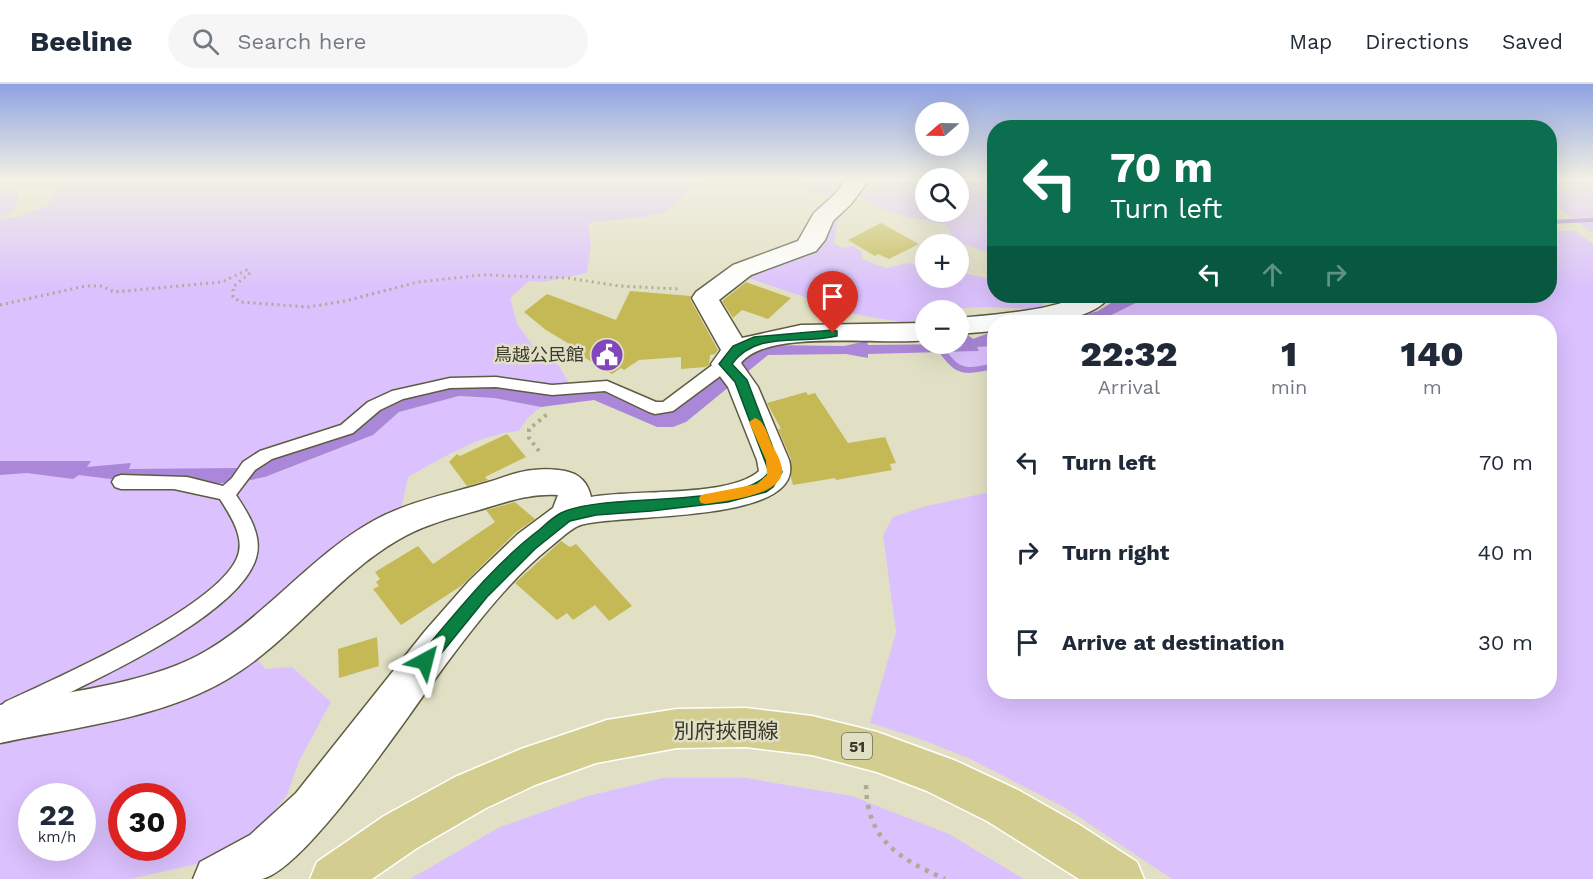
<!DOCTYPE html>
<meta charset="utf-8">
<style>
:root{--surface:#fff;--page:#f6f6f7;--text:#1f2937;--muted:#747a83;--line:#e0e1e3}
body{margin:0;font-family:"Work Sans","Noto Sans JP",sans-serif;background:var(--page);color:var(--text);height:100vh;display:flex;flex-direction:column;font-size:22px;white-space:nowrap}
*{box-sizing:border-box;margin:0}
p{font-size:20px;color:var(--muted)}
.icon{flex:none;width:33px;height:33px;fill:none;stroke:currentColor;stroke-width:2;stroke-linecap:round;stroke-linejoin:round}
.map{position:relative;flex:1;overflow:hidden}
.details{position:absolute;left:987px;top:231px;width:570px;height:384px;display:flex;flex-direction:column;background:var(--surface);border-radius:24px;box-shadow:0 6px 24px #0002}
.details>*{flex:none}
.hud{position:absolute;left:987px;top:36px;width:570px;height:183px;border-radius:24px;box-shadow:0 6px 24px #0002;background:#0b6e4f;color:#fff;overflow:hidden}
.needle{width:39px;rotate:250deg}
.tools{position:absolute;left:915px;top:18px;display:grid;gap:12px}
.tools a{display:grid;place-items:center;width:54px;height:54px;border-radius:50%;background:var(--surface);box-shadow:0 6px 24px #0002;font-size:30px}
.speed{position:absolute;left:18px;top:699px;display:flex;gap:12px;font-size:30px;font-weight:700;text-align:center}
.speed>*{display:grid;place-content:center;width:78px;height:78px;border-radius:50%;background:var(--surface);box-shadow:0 6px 24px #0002;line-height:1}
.speed small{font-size:15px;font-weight:400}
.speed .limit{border:9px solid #d22;background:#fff;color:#111}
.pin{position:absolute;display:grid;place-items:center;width:51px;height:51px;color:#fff;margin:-62px -26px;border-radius:50% 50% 50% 0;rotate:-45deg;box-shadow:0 0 6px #0007}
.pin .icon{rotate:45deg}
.me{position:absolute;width:66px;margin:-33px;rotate:38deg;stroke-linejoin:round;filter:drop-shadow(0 0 4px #0008)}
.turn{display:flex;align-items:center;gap:21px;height:126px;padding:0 24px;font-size:27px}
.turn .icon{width:78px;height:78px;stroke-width:2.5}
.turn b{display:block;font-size:42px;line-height:51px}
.lanes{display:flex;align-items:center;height:57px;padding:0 24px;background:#0003;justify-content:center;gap:30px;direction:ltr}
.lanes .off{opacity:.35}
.eta{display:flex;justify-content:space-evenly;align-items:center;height:102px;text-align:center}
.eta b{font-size:36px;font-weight:800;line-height:42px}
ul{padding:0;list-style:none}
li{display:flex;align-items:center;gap:18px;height:90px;padding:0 24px}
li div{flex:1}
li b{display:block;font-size:22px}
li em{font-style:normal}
header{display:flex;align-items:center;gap:36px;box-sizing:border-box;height:84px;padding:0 30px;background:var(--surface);border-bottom:2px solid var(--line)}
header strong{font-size:28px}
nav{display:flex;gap:33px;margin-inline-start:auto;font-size:21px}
.search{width:420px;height:54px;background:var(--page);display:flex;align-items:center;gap:15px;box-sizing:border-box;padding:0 21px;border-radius:33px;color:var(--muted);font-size:22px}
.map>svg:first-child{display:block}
.green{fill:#dbc1fe;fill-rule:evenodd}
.water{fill:#ab87d9}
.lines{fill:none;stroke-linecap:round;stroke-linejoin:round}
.stream{fill:#ab87d9;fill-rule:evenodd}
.building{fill:#c4b955}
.lane-casing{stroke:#5d5b42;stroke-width:3}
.street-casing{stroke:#5d5b42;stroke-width:3}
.primary-casing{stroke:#fff;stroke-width:3}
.path-far2{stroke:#acab94;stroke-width:3;stroke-dasharray:2 4;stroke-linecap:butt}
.path-far1{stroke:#acab94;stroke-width:4;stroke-dasharray:3 4.5;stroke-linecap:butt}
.path{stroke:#acab94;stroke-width:4.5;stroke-dasharray:4 6;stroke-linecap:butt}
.lane{fill:#fff;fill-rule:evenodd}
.street{fill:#fff;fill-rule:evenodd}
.primary{fill:#d3cd8f;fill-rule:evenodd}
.route{fill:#0b8043;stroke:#07532c;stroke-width:1.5}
.slow{fill:#f59e0b}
.labels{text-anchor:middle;stroke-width:5;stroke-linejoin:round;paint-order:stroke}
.shield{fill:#e2e0c4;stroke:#6d6c5c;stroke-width:1.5}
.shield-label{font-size:16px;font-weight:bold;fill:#3b3a2f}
.poi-label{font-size:18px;fill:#3b3a2f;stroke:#e2e0c4;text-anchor:end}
.near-street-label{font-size:21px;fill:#3b3a2f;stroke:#e2e0c4}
</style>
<header>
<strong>Beeline</strong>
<div class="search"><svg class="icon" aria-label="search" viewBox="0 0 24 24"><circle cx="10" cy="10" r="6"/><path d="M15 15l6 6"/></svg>Search here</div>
<nav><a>Map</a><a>Directions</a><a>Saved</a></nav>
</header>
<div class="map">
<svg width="1593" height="795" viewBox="0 0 1593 795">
<rect width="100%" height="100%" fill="#e2e0c4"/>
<g class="green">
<polygon points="0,96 704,96 665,128 644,133 588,139 591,160 587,189 544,198 529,197 510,214 517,240 533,262 559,282 570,301 553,303 488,295 346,342 225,400 244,461 229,494 152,551 0,625 0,136 20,132 48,121 57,105 30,100 0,103"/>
<path d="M801 96H852C836 116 826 111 802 107L799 100Z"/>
<path d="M864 96H925L926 128H958L959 96 994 102V171L956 157 945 140C917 134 882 131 860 112L861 101Z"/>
<polygon points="1550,96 1593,96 1593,149 1550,118"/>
<polygon points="18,104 19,114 12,129 0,133 0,106"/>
<polygon points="842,128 838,135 834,159 841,164 853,162 861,167 862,175 886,184 908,179 925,183 926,194 958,194 959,188 994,196 994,212 1033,212 1045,219 1039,225 985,223 926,226 925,236 913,240 859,231 742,192 824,142"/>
<polygon points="1550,147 1575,147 1593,160 1593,795 1172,795 1064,723 968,674 918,654 870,639 896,548 883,451 893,433 923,423 994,407 994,608 1550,608 1550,238 1097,238 1150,212 1550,212"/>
<polygon points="994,262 994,281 979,284 956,282 947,268 979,267 977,263"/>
<path d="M459 312 494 314 541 323 528 334 519 347C480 350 441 375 408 393L403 417 399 428 196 583 22 624 139 565 251 477 232 412 246 397 266 393 373 351 399 328Z"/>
<path d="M251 566 265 585 292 583 331 618 299 677 287 711 249 758 201 779 130 795H0V649ZM32 712H82V764H32ZM122 712H172V764H122Z"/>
<polygon points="663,694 746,694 852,712 949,750 1024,795 410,795 500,743 588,712"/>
</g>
<g class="water">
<polygon points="1122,212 1150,212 1097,238 1058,238 1098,227"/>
<polygon points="994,247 994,262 977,263 979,267 868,270 868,274 846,270 768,271 686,338 673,343 657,343 594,316 541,323 494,314 459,312 399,328 373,351 265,393 246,397 212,400 194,395 118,396 79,391 73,395 27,389 0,391 0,377 91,377 87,383 131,379 129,385 241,384 328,357 349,348 384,320 457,301 603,306 661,329 678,325 756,264 769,261 844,262 867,257 868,261 958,260 959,254 968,251 973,255"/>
</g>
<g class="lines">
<g class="stream">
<polygon points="1593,134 1593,138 1550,140 1550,136"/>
<path d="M940 261C946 264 948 270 953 275 964 288 980 282 994 279V285C961 292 956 292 936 264Z"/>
</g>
</g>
<g class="building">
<polygon points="881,139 919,160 889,175 878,170 875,172 848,156"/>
<polygon points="746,198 791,214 768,235 742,226 733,234 722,217"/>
<polygon points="630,207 691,212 690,215 718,266 715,270 710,271 709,281 705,283 681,285 681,273 639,276 624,286 621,284 612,290 577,269 581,267 546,246 524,228 547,210 616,236"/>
<polygon points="806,308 808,311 815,309 848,359 885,353 896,379 890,380 892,386 836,396 835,394 793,401 790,390 791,375 778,345 781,345 767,319"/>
<polygon points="507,350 526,373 485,393 488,396 467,402 449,378 457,370 460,372"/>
<polygon points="515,418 535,435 516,448 461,502 401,541 373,505 379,502 376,498 380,495 375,488 418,462 433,480 495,438 486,426"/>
<polygon points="561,457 570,463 576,460 632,522 609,537 595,521 573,536 567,529 557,536 515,499"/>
<polygon points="377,553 379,582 339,594 338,565"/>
</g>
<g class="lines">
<g class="lane-casing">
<path id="lane" d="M725 275 733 280 731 284 673 327 655 330 649 328 605 307 552 311 496 303 450 304 403 315 380 326 353 349 272 375 255 386 236 411C248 429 263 452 256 474 241 526 118 585 71 608 55 616 36 622 21 632 13 638 10 645 0 648V623L5 618C57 594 216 524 237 474 246 454 230 431 220 415L174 405H121L115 403 112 398 115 393 121 391 187 393 223 402 232 394 243 378 260 367 341 341 368 318 392 307 450 294 496 293 552 301 607 297 656 318H663L719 276Z"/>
</g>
<g class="street-casing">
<g id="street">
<path d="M846 96H869L851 120 833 137 825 156 816 167 751 191 719 216 742 254 801 241 926 239V256C883 262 768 244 741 279L758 303 789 376C808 442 613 428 578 442 568 447 558 457 549 464 512 494 480 535 452 572 418 616 309 784 262 795 245 795 212 795 193 795L200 778 250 751 296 709 425 547 469 497 518 450 553 424 558 411C530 409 506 418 479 426 451 434 423 441 398 456 334 493 290 559 226 596 159 635 75 643 0 659V621C61 609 143 600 197 572 260 539 310 472 373 437 407 418 448 410 485 399 500 395 517 387 533 386 542 385 555 385 565 387 580 390 588 399 591 413 633 405 729 414 759 387L757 376 728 303 711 280 721 266 692 214 696 208 733 181 798 157 814 129 835 110Z"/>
<path d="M1079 212H1110C1089 242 1027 238 994 238V247L958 250V234C991 231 1051 227 1079 212Z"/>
</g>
</g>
<g class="primary-casing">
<polygon id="primary" points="746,624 812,632 877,648 956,677 1018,706 1078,740 1137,778 1144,795 1079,795 987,737 927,707 877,688 812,671 746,663 677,664 596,679 535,701 486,724 417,764 372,795 310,795 317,778 384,732 455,693 521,665 607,636 677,625"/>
</g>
<polyline class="path-far2" points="0,221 85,202 102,202 114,208 222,198 247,186 250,189 233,203 233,213 241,218 308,223 345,217 418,198 482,191 568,194 619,202 680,205"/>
<polyline class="path-far1" points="539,367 529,354 529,345 550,328"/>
<path class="path" d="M866 701C867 756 898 774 945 795"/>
<use href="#lane" class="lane"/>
<use href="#street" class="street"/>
<use href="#primary" class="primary"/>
</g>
<linearGradient id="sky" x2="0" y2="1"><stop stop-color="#8fa2e2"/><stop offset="0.46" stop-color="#f2f1e4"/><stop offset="1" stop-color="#f2f1e4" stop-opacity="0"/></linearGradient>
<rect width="1593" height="207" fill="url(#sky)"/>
<path class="route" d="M833 246 837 247V252C800 261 757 246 732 280L747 296 782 388 773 403 766 408 728 418 651 427 596 431 570 437 535 465 487 513 431 582 425 584 419 582 417 577 419 572C457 528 493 481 539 446 546 440 553 433 561 429 605 407 743 426 769 388L735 298 719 280 733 262 754 253Z"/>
<path class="slow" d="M755 334C765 337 768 352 772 361 776 368 782 378 782 387 782 412 724 417 706 420L701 419 699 415 701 411 757 400 767 391 766 376 749 338Z"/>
<defs>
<g id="civic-disc" transform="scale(1.725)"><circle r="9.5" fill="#8146bc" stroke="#e2e0c4"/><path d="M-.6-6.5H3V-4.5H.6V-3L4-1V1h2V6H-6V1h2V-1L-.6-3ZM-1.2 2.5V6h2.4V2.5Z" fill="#fff"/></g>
</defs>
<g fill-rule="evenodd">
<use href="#civic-disc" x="607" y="271"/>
</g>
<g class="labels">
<rect class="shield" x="842" y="649" width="30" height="26" rx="4.5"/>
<g class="shield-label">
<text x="857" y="668">51</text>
</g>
<g class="poi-label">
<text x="584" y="277">鳥越公民館</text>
</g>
<g class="near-street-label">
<text x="726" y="654">別府挾間線</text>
</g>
</g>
</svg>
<div class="tools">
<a><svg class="needle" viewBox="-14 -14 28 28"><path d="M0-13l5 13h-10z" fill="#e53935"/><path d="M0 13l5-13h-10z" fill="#747a83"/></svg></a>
<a><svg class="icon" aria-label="search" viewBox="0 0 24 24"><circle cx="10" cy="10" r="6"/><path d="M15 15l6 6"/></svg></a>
<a>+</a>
<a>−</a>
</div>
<div class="speed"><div>22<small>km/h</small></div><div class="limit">30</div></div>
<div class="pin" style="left:833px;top:249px;background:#d93025"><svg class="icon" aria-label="arrive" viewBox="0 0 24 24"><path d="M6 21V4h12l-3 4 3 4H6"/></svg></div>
<svg class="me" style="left:425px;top:577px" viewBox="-20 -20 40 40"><path d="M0-17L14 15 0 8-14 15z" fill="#0b8043" stroke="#fff" stroke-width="4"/></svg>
<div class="hud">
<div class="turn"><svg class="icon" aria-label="left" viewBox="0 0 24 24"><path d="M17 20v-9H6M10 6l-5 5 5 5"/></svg><div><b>70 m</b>Turn left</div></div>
<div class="lanes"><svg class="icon" aria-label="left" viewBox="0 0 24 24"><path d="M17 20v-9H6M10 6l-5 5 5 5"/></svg><svg class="icon off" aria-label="ahead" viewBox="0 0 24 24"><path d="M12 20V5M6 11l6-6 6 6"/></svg><svg class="icon off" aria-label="right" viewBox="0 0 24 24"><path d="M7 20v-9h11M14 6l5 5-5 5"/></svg></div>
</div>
<section class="details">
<div class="eta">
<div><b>22:32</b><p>Arrival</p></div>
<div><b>1</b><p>min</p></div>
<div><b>140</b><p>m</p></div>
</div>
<ul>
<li><svg class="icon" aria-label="left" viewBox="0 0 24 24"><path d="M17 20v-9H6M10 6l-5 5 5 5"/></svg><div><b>Turn left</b></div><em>70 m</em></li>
<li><svg class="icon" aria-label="right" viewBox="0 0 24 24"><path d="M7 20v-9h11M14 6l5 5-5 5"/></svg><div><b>Turn right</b></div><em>40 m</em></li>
<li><svg class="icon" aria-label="arrive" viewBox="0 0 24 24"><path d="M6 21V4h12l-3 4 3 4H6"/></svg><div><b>Arrive at destination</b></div><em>30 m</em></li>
</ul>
</section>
</div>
